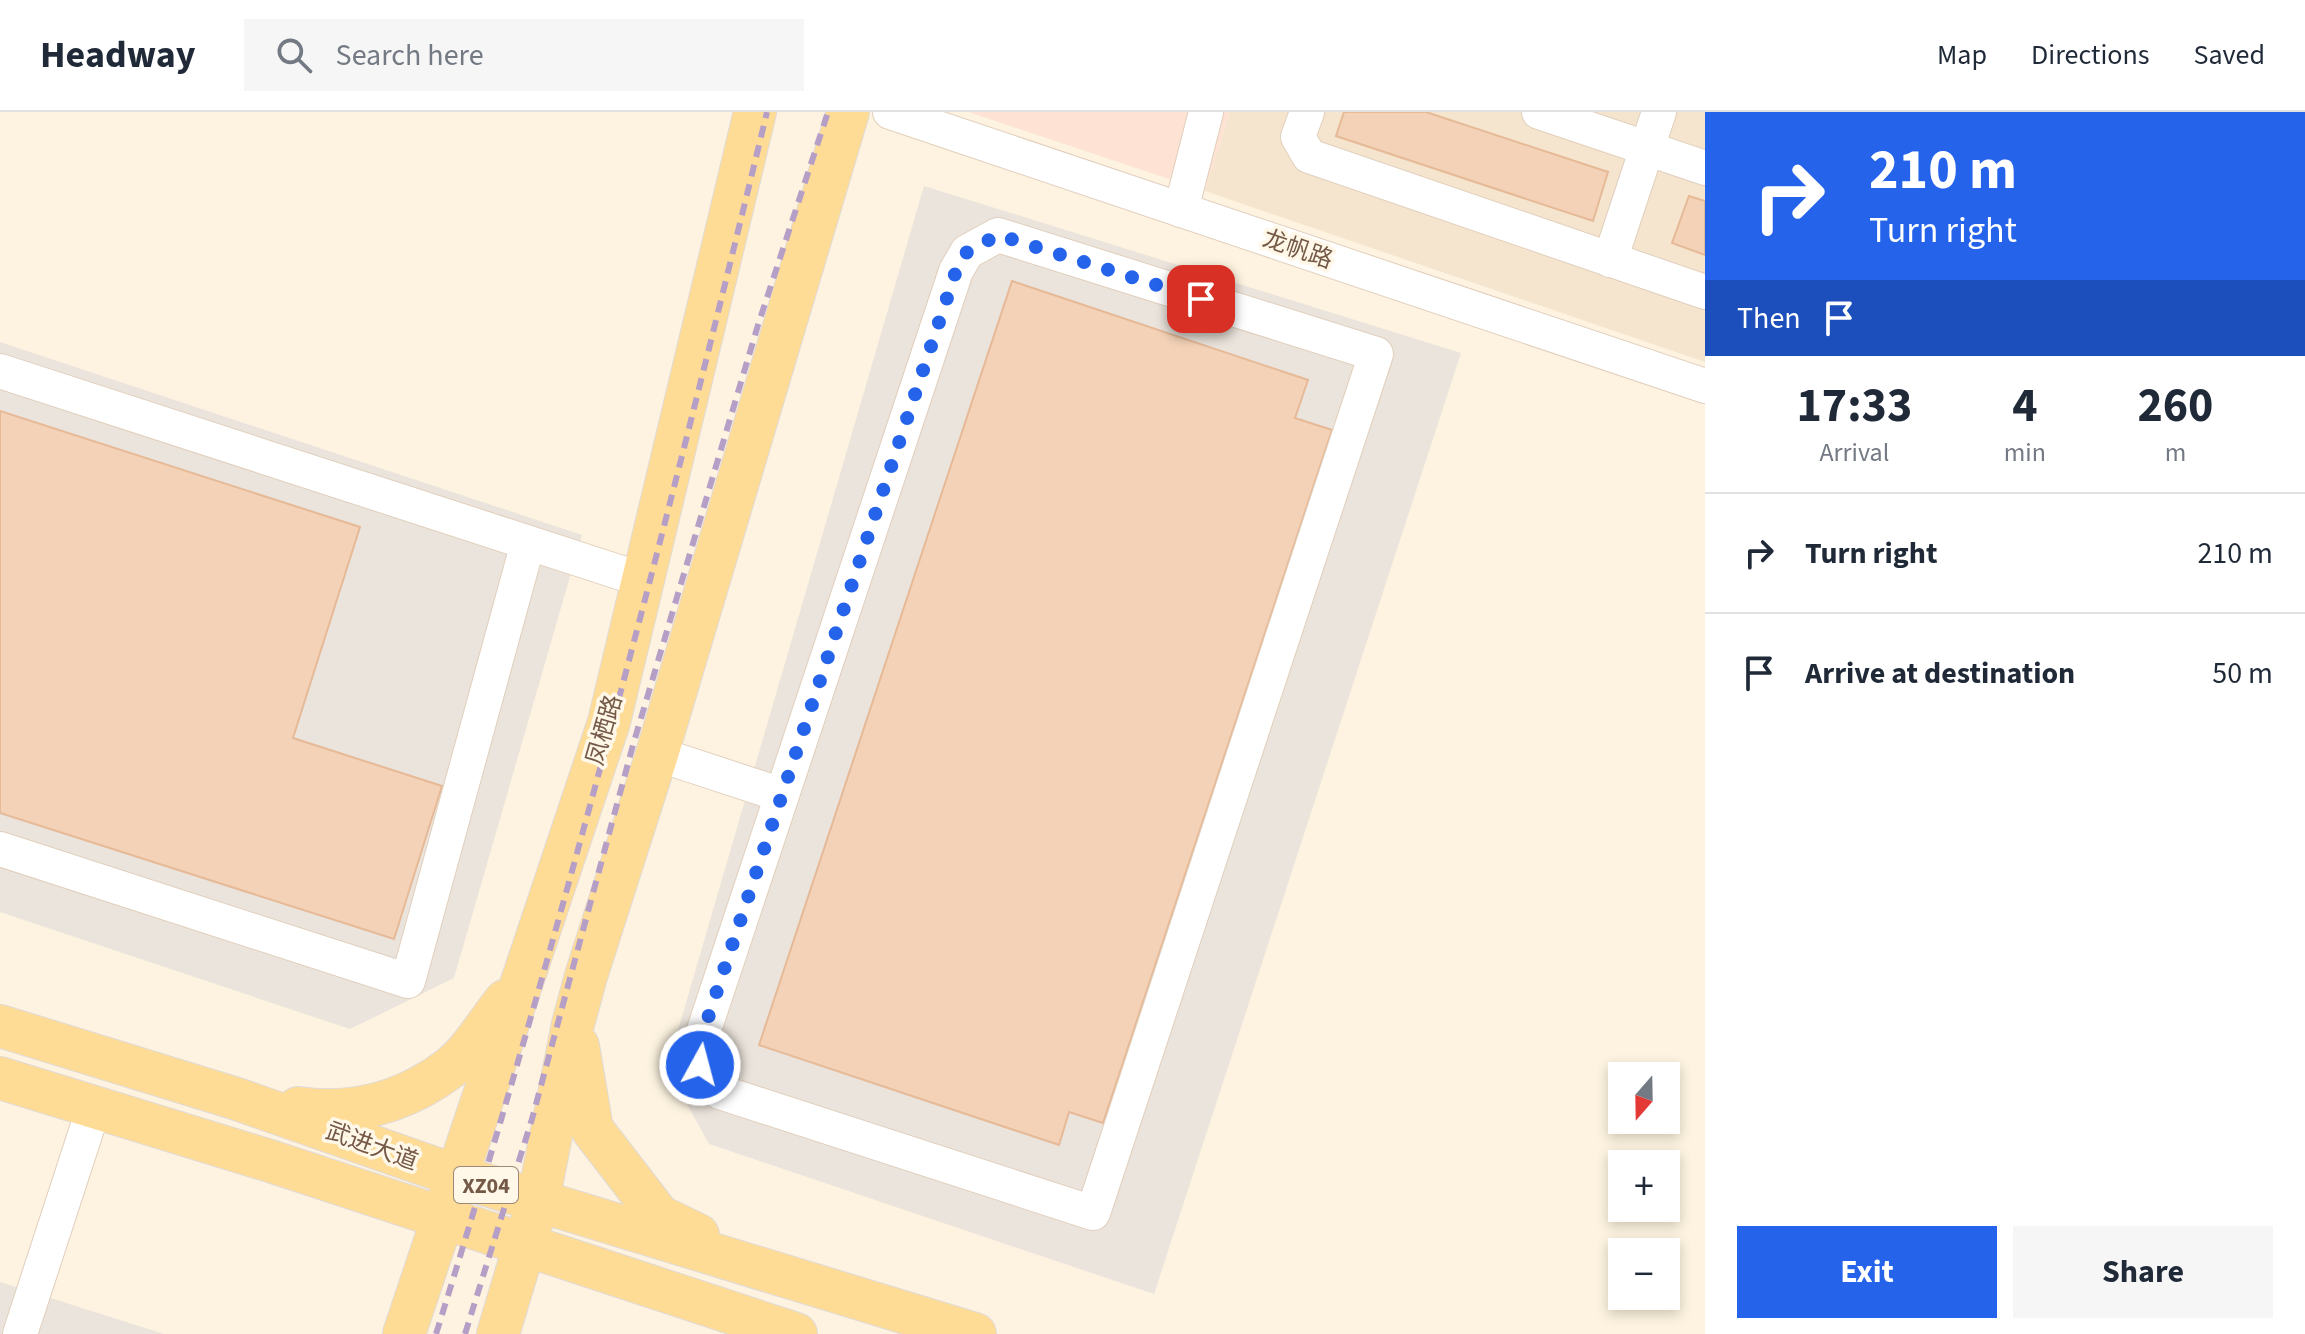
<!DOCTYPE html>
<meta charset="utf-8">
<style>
:root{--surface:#fff;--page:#f6f6f7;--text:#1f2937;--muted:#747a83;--line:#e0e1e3;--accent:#2563eb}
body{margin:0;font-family:"Source Sans 3","Noto Sans SC",sans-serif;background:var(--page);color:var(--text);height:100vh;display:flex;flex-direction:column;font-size:30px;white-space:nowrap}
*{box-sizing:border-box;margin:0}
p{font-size:26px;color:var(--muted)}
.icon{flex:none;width:44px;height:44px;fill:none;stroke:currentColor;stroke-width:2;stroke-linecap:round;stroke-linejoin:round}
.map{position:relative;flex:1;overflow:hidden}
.drawer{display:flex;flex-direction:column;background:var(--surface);width:600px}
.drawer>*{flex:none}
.top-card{background:#2563eb;color:#fff;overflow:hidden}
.needle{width:52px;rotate:200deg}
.controls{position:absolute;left:1608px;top:950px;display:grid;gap:16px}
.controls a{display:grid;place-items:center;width:72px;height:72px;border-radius:0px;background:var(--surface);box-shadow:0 4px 12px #0003;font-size:40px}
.pin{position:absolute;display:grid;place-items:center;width:68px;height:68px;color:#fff;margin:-34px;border-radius:16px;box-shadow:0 4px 12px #0006}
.me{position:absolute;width:88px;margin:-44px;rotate:7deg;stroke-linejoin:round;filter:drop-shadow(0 0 6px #0008)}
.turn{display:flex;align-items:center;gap:28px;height:168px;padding:0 32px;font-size:36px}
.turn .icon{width:104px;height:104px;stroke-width:2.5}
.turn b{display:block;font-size:56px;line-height:68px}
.then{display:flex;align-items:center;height:76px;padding:0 32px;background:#0003;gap:16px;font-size:30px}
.eta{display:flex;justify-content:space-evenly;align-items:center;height:136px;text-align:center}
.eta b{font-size:48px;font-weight:700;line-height:56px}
.action{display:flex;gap:16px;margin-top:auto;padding:16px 32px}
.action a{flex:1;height:92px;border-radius:0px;background:var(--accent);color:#fff;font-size:32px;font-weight:700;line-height:92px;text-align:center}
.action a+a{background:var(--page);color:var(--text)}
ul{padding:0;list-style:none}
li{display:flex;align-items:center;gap:24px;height:120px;padding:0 32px;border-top:2px solid var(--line)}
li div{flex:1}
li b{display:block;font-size:30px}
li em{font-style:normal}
header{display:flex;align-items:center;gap:48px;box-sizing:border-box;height:112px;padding:0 40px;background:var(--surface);border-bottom:2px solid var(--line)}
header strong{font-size:38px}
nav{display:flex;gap:44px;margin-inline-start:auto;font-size:28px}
.search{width:560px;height:72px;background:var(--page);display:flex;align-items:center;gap:20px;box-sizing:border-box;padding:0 28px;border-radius:0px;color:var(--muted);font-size:30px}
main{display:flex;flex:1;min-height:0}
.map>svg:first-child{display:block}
.residential{fill:#f5e5ce}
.commercial{fill:#fee2d3}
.industrial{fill:#ebe4dc}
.building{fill:#f3d2b7;stroke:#e6b997;stroke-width:2}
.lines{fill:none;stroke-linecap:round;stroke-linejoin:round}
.minor-casing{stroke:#e1cfbc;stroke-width:36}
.major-casing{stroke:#e0dad7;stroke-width:44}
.minor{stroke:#fff;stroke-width:34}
.major{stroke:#fedc96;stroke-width:42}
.rail{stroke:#b69fc6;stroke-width:6;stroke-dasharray:12 8;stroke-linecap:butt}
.route{stroke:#2563eb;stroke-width:14;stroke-dasharray:0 25.2}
.labels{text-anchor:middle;stroke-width:7;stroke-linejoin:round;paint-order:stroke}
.shield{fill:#fff7e7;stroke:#9e8877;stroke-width:2}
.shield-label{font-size:22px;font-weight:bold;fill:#745947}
.street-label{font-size:24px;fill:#745947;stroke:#fff7e7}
</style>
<header>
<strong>Headway</strong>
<div class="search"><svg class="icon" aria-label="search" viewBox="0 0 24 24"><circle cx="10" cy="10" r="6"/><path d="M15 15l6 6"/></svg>Search here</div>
<nav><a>Map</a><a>Directions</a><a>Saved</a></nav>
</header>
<main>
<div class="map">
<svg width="1705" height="1222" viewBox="0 0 1705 1222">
<rect width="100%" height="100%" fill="#fdf3e0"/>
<polygon class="residential" points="1230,0 1705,0 1705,250 1205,79"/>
<polygon class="commercial" points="969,0 1230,0 1205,79"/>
<g class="industrial">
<polygon points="924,74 1461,241 1154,1182 709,1032 667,956"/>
<polygon points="0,230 582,423 454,866 350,917 0,800"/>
<polygon points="0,1170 164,1222 0,1222"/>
</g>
<g class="building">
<polygon points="1344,0 1426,0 1608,60 1593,109 1336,24"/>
<polygon points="1689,84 1705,89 1705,143 1672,131"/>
<polygon points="1012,169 1308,268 1295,306 1332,318 1103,1011 1069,1000 1059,1033 759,933"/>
<polygon points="0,299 360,415 293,626 442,674 394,827 0,701"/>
</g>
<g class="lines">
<g class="minor-casing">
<g id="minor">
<polyline points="890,0 1705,274"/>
<polyline points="1307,0 1298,25 1309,44 1705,180"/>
<polyline points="1539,0 1705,56"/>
<polyline points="1181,98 1206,0"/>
<path d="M998 123 1376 242 1093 1101 720 980C701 966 700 953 700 930L956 159 967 140Z"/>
<polyline points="1610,148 1659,0"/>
<polyline points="0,259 643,468"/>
<polyline points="657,642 782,683"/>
<polyline points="0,737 408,869 528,431"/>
<polyline points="20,1222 94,995"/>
</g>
</g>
<g class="major-casing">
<g id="major">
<polyline points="0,914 237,987 457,1064 975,1222"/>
<polyline points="578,934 592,1017 659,1104 698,1123"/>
<polyline points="0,966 270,1049 796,1222"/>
<path d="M298 996C354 1004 405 990 450 956 471 940 488 910 505 889"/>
<polyline points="404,1222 609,610 755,0"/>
<polyline points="498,1222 538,1089 573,912 586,864 657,642 848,0"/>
</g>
</g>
<use href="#minor" class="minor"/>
<use href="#major" class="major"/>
<g class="rail">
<path d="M436 1222C562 819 668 410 767 0"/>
<polyline points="465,1222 532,1007 633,633 758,213 828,0"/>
</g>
</g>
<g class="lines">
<polyline class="route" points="700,953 700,930 956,159 967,140 998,123 1201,187"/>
</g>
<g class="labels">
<rect class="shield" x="454" y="1055" width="64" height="36" rx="6"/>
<g class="shield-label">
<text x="486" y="1081">XZ04</text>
</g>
<g class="street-label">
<text transform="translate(1298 137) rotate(19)" y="8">龙帆路</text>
<text transform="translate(604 618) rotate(-74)" y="8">凤栖路</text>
<text transform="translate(372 1034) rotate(20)" y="8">武进大道</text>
</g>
</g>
</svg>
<div class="controls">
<a><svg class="needle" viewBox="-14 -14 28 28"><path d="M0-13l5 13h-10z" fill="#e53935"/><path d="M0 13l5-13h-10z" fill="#747a83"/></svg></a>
<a>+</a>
<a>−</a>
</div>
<div class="pin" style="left:1201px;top:187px;background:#d93025"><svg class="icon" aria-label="arrive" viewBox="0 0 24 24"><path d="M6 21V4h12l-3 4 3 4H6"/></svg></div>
<svg class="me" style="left:700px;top:953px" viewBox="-20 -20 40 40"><circle r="17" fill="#2563eb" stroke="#fff" stroke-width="3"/><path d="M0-11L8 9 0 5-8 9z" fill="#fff"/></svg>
</div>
<section class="drawer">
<div class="top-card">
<div class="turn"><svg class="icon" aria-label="right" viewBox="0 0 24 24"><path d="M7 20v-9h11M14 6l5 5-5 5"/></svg><div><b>210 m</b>Turn right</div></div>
<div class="then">Then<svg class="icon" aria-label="arrive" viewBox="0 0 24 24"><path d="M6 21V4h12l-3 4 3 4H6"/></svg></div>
</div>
<div class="eta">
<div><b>17:33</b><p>Arrival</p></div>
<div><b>4</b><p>min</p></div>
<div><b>260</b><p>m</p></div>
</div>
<ul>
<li><svg class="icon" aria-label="right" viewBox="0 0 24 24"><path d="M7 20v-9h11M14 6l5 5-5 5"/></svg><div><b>Turn right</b></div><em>210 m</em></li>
<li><svg class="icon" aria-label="arrive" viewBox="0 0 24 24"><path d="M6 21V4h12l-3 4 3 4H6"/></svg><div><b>Arrive at destination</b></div><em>50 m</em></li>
</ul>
<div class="action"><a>Exit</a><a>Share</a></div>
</section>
</main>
